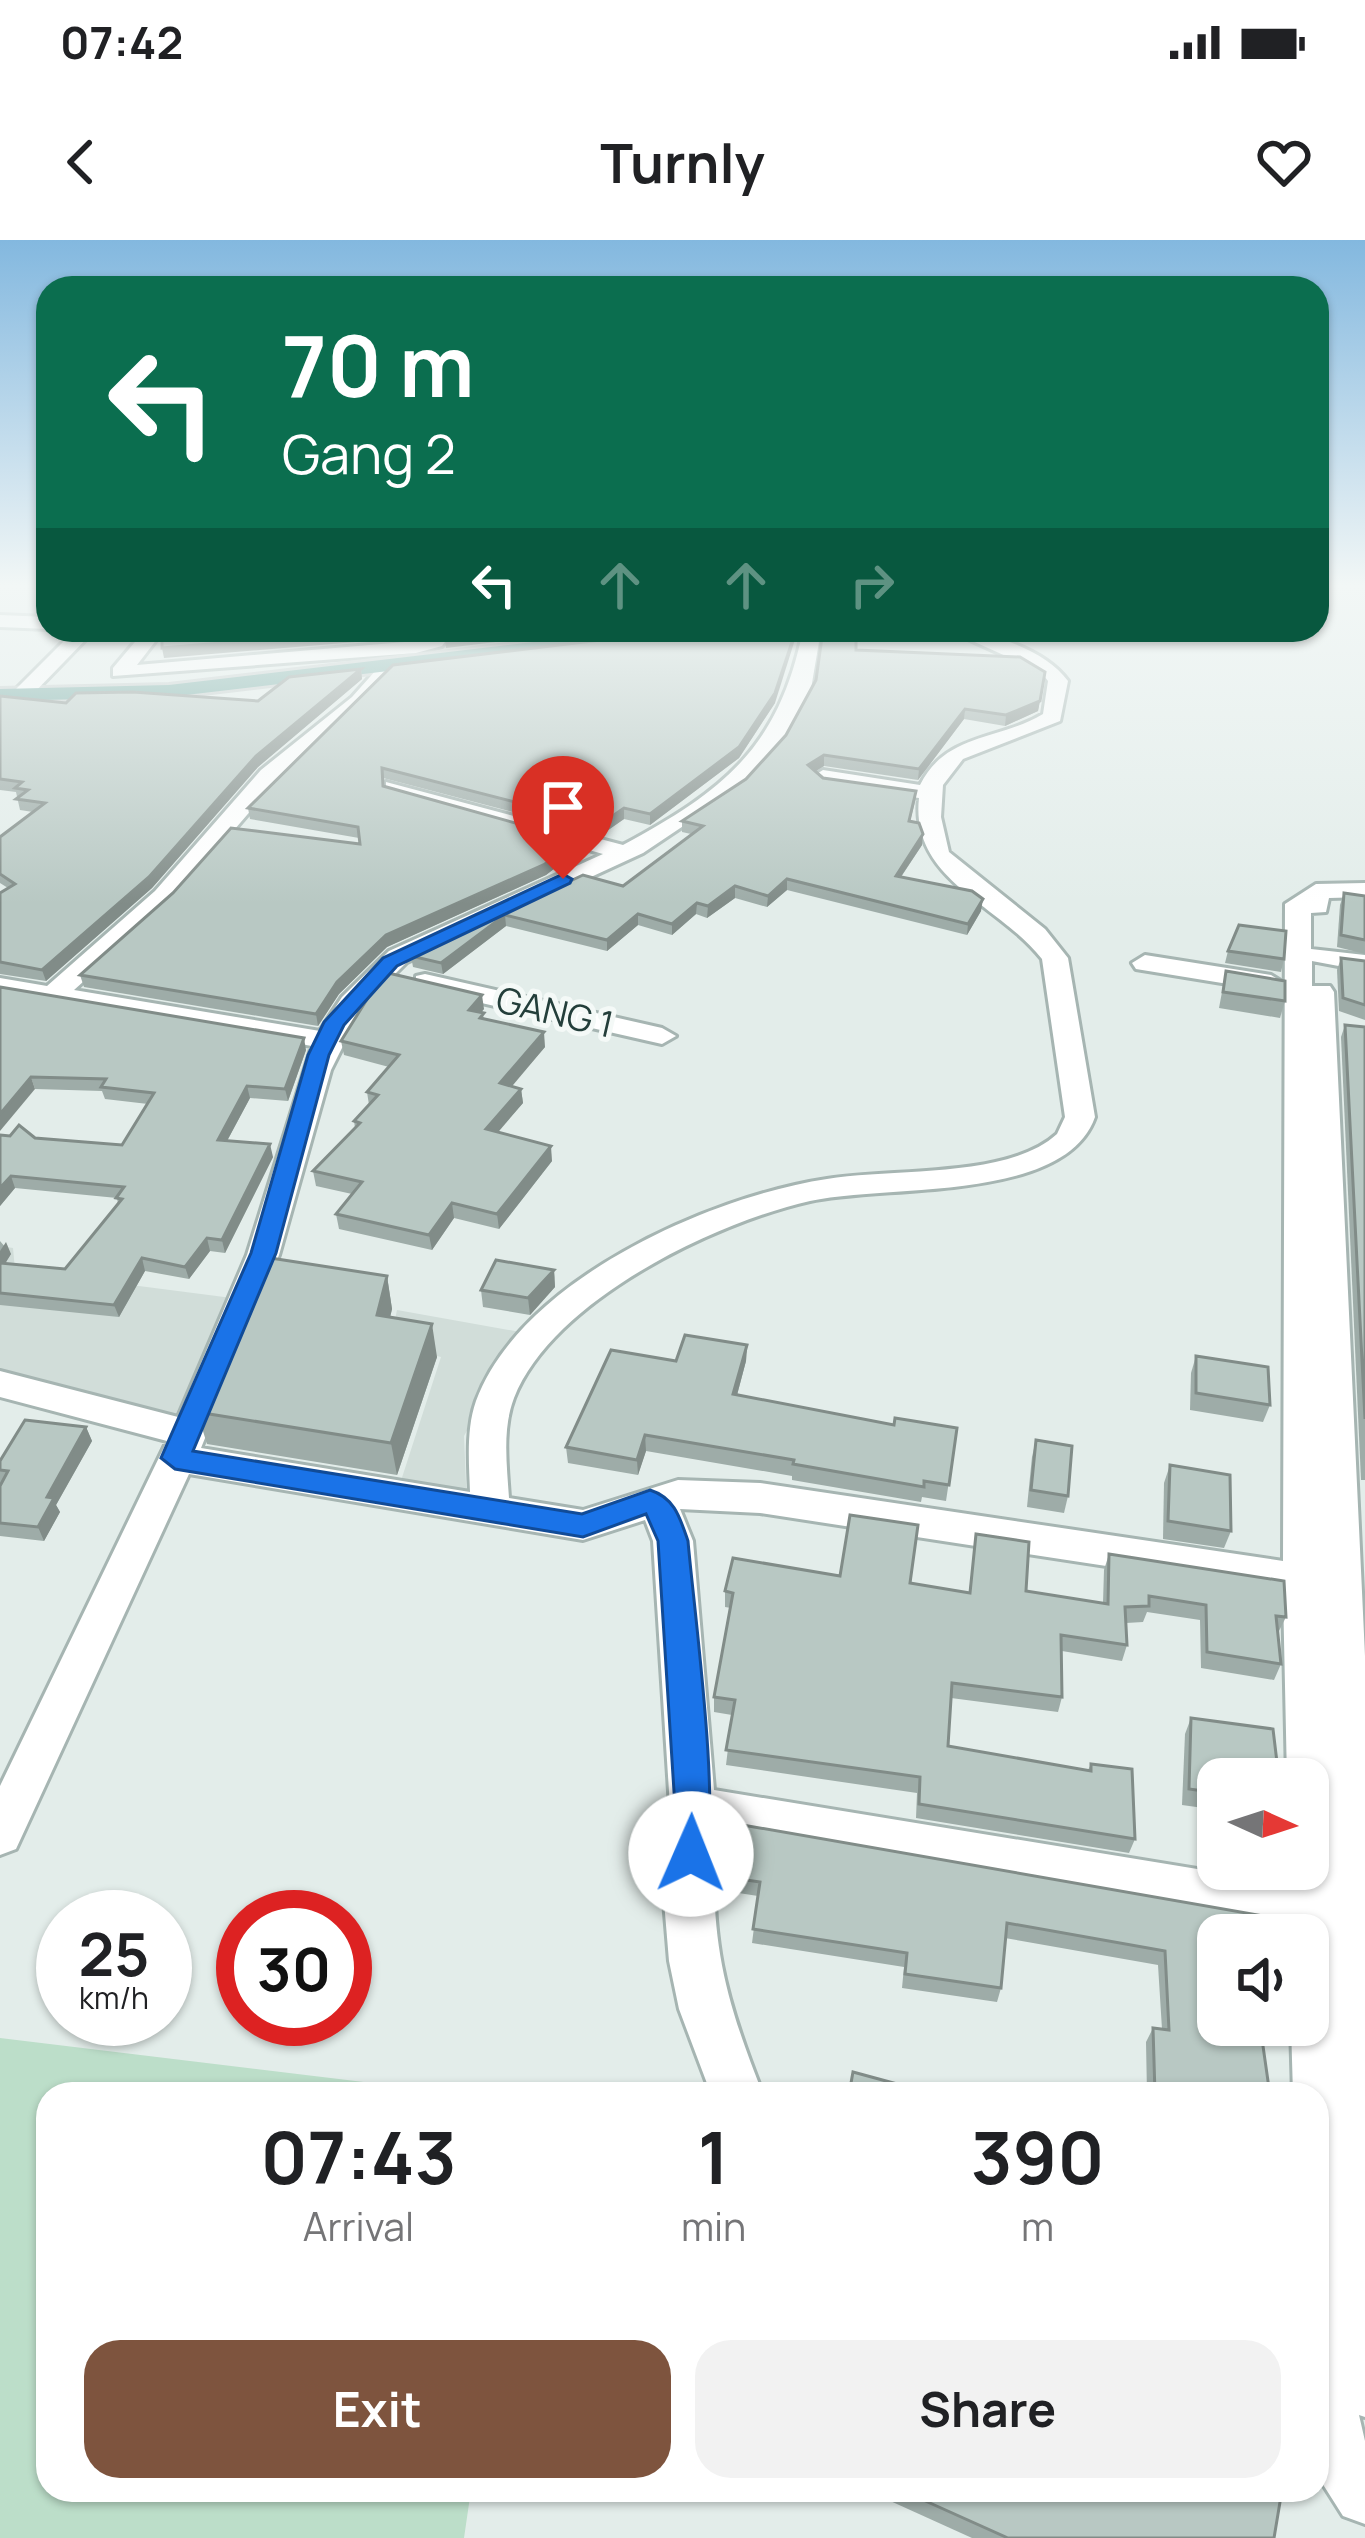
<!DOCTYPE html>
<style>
:root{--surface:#fff;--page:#f2f2f2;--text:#202124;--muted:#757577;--accent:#7e543e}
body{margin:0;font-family:Manrope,sans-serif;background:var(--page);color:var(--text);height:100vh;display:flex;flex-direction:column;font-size:45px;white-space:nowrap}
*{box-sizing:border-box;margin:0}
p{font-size:39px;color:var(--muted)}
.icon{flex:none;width:66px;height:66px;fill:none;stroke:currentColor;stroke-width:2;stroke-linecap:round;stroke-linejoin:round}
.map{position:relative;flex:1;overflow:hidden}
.panel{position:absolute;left:36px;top:1842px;width:1293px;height:420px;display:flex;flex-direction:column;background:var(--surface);border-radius:36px;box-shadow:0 3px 9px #0004}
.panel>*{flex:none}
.hud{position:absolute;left:36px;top:36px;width:1293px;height:366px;border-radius:36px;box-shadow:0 3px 9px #0004;background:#0b6e4f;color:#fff;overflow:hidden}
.needle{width:78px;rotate:93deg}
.buttons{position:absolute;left:1197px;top:1518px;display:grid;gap:24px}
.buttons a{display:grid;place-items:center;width:132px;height:132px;border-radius:24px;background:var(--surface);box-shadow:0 3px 9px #0004;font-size:60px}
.speed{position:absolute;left:36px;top:1650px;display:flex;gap:24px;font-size:60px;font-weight:700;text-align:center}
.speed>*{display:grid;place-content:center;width:156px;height:156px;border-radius:50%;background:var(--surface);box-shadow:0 3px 9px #0004;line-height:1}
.speed small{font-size:30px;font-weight:400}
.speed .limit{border:18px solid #d22;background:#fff;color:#111}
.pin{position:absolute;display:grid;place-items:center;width:102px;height:102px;color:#fff;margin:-123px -51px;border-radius:50% 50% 50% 0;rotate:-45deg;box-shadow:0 0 12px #0007}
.pin .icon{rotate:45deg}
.me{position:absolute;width:132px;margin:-66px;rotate:1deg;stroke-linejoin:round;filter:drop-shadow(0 0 9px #0008)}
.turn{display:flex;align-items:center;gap:42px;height:252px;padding:0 48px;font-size:54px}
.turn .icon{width:156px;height:156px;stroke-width:2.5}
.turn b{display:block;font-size:84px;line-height:102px}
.lanes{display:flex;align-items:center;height:114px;padding:0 48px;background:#0003;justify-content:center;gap:60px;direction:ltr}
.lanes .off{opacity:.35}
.eta{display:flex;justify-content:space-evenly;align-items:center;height:204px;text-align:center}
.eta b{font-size:72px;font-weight:700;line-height:84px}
.primary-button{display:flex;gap:24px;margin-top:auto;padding:24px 48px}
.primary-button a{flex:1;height:138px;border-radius:36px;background:var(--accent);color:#fff;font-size:48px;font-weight:700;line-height:138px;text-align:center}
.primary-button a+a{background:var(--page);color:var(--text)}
.status{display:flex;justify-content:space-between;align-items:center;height:84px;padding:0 60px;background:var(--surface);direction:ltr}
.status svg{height:33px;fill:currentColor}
header{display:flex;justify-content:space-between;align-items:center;height:156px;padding:0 48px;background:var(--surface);font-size:54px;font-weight:700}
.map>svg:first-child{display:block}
.built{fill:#d1ddd9}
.green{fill:#bcdec9}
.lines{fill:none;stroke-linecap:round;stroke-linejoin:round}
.minor-casing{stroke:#a6b5b2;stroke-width:6}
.major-casing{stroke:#c1c9c8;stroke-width:6}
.minor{fill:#fff;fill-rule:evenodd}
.major{fill:#68a29a;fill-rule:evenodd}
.wall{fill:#9eaca8}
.shaded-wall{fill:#818c88}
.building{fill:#b8c8c3;stroke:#818c88;stroke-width:3}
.route{fill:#1a73e8;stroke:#114b97;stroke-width:3}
.labels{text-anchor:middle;stroke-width:10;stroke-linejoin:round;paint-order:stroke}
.far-street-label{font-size:36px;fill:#233e3a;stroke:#f4f9f7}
</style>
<div class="status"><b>07:42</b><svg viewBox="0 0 49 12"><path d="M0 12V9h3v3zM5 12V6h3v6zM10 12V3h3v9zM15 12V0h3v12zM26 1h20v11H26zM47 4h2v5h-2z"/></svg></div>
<header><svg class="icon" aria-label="back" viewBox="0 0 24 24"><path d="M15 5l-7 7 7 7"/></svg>Turnly<svg class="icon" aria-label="heart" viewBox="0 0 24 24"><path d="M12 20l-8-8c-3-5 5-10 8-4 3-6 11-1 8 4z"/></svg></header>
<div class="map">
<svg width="1365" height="2298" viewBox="0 0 1365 2298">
<rect width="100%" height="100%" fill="#e3edea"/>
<g class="built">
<polygon points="0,1006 13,1008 15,1030 232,1058 177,1190 0,1140"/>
<polygon points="397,1070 537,1095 488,1152 464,1196 467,1268 397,1253 441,1117 390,1104"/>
</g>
<polygon class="green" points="0,1798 463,1854 48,1854 48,2250 471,2250 464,2298 0,2298"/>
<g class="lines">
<g class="minor-casing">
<g id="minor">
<polygon points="0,375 48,377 48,389 0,387"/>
<polygon points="75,390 95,390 29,458 15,458 15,450"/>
<polygon points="145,390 164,390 137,425 416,401 434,390 453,390 442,406 416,413 113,436 113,428"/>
<path d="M803 390H821L811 449 782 503 743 546 643 613 407 722 363 766 331 830 279 1015 201 1208 470 1252C469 1223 466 1189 476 1161 520 1041 708 957 827 939 891 928 1008 939 1057 894L1065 877 1042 719C998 663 910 640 919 558L823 544 812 537 823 530 920 545C946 493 998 501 1043 474L1048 441 1041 432 948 390C986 390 1045 409 1068 441L1060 481 963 519 943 545 941 577 949 612 1045 689 1068 718 1095 877C1065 963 886 944 810 961 713 983 552 1061 514 1158 502 1189 507 1226 509 1258L583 1270 678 1240 760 1243 1283 1321 1285 664 1316 644 1365 643V657L1329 658 1326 672 1311 673V709L1365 715V731L1312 721V746H1330L1334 752 1365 1416V2177L1359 2175 1365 2201V2284L1343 2276 1317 2235V1854H1293L1291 1785H1308V1695L715 1591C710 1699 723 1754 763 1854H711L679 1769 669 1721 664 1661 670 1567 653 1301 645 1280 583 1300 189 1234 16 1609 0 1615V1546L167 1201 0 1157V1131L178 1177 247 1015 312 806 0 754V738L47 746 155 651 261 530 352 457 385 420 395 426 366 465 277 540 173 661 74 750 320 791 342 757 389 711 603 614 386 552V542L623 605C725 550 779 507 803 390ZM680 1269 760 1273 1283 1353 1287 1539H1308V1629H1288L1289 1644 714 1550 693 1301Z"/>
<polygon points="1145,715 1271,735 1284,743 1271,751 1136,729 1132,723"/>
<polygon points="425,734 662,788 676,796 662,804 416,748 416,736"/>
</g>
</g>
<g class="major-casing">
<polygon id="major" points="634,390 691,390 682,396 169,457 0,461 0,449 169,445"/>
</g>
<use href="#minor" class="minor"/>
<use href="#major" class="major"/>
</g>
<g class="wall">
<polygon points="683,390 775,463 739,518 650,585 624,579 601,595 383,538 384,546 576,600 577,611 546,635 387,707 339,754 318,786 84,747 80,735 360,604 359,598 250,579 248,568"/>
<polygon points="856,392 856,410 1045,432 1038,471 1005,486 964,479 918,540 824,526 815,531 823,538 915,562 910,581 922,605 901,637 981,671 967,695 787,650 767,667 735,658 707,678 696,674 672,695 638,685 607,711 506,686 443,734 413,727 411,716 583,635 623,646 691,594 682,592 682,581 746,539 786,495 816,440"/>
<polygon points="361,429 362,439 258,527 152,648 46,741 0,734 0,653 8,648 0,643 0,597 33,572 20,570 16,552 0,550 0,456 66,463 258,461"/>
<polygon points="1344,653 1365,656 1365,714 1337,707 1340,665"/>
<polygon points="1228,711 1284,719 1281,732 1225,723"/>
<polygon points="1341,718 1365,721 1365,780 1339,771 1337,730"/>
<polygon points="1226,731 1285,761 1280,778 1219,768"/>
<polygon points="0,748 306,810 288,861 250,858 227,901 273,917 225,1013 210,1011 189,1039 145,1031 119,1077 0,1065 0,1001 11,1014 5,1023 65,1029 118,964 117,958 15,948 0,966 0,895 122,905 148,864 105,859 102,851 35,849"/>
<polygon points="484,769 481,773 485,779 545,807 511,846 521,849 523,863 497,892 552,921 499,989 454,978 432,1010 339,989 336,974 352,954 316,946 313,931 355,888 354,881 369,865 367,852 389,827 344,815 341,801"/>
<polygon points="1345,785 1365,787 1365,1240 1361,1240 1341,797"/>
<polygon points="554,1030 555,1047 530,1075 483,1067 481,1050"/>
<polygon points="387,1036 392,1069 390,1077 437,1117 397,1235 207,1204 197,1172"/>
<polygon points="747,1105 746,1121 737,1155 894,1185 957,1188 946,1261 922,1257 921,1262 792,1240 792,1236 646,1211 638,1235 568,1223 566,1207 676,1121"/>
<polygon points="1196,1116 1270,1165 1263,1182 1190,1170 1191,1133"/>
<polygon points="86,1187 92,1201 56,1265 60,1272 44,1301 0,1296 0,1221"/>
<polygon points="1036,1200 1068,1256 1064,1273 1027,1267 1032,1217"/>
<polygon points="1170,1225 1231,1291 1224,1308 1163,1299 1164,1243"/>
<polygon points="976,1294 1026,1351 1103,1363 1104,1330 1109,1314 1286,1377 1278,1393 1281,1424 1274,1440 1201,1428 1200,1380 1147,1372 1143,1382 1126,1383 1127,1405 1122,1421 1062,1411 1062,1457 1058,1472 951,1458 948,1506 1088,1530 1091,1524 1135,1599 1129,1613 916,1578 917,1553 726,1525 732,1475 714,1472 714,1457 731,1368 725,1367 725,1351 840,1336 910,1343 969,1353"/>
<polygon points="1191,1478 1218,1539 1218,1570 1182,1565 1185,1494"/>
<polygon points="720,1581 1218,1695 1269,1848 1265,1854 1147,1854 1146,1802 1153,1788 1162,1789 1158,1725 1005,1698 1001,1748 997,1762 902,1748 904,1727 752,1703 758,1656 719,1650"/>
<polygon points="866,2250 1282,2250 1274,2298 972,2298"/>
</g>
<g class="shaded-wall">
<polygon points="377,390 426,390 415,397 164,418 162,408"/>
<polygon points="513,390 596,390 446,408 445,398"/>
<polygon points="796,390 798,390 775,463 739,518 650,585 650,574"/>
<polygon points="361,429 362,439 258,527 152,648 46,741 42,730 256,516"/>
<polygon points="1040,461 1038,471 1005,486 1006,475"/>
<polygon points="965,469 964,479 918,540 919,529"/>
<polygon points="824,515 824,526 808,536 808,525"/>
<polygon points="624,568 624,579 601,595 601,584"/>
<polygon points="923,594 922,605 894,647 896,636"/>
<polygon points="576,600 577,611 546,635 387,707 339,754 318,786 316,774 337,742 386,695"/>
<polygon points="787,639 787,650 767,667 768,656"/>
<polygon points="735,646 735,658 707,678 708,666"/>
<polygon points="983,659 981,671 967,695 968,684"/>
<polygon points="697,663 696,674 672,695 672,684"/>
<polygon points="638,674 638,685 607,711 607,700"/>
<polygon points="505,675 506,686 443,734 441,723"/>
<polygon points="482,755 484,769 470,784 469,770"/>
<polygon points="544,792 545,807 502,858 500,843"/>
<polygon points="304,798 306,810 288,861 285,849"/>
<polygon points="31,837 35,849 0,891 0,874"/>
<polygon points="247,846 250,858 221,912 218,900"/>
<polygon points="521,849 523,863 488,904 486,889"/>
<polygon points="270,904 273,917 225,1013 222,1000"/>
<polygon points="551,906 552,921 499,989 497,974"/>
<polygon points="11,936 15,948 0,966 0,948"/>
<polygon points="452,963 454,978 432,1010 429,995"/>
<polygon points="207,998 210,1011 189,1039 185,1027"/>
<polygon points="6,1002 11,1014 0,1032 0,1011"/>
<polygon points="142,1018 145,1031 119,1077 114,1065"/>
<polygon points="554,1030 555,1047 530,1075 528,1058"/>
<polygon points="387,1036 392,1069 383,1107 377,1075"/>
<polygon points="432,1084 437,1117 397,1235 391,1203"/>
<polygon points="747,1105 746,1121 733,1170 733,1154"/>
<polygon points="86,1187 92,1201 56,1265 60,1272 44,1301 38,1287 47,1257"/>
<polygon points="645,1195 646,1211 638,1235 637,1220"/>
</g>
<g class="building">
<polygon points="162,390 377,390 162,408"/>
<polygon points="449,390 513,390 445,398"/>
<polygon points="796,390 775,453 739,507 650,574 624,568 601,584 382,528 383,546 576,600 545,624 386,695 337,742 316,774 80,735 173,653 231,588 360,604 358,587 248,568 393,425 683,390"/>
<polygon points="823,390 856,390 856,410 1020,417 1045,432 1040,461 1006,475 965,469 919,529 824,515 808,525 823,538 916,551 909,581 919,583 923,594 896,636 972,651 983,659 968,684 787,639 768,656 735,646 708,666 697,663 672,684 638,674 607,700 505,675 441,723 411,716 583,635 623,646 703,586 682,581 746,539 786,495 816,440"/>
<polygon points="361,429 256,516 149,637 42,730 0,722 0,653 15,644 0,634 0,597 45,563 16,559 28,550 15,548 22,542 0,539 0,456 66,463 76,453 133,452 258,461 289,437"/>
<polygon points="1344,653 1365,656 1365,700 1341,695"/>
<polygon points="1239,685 1286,691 1284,719 1228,711"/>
<polygon points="1341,718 1365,721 1365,765 1343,758"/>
<polygon points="1226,731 1285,741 1285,761 1223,752"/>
<polygon points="384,732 482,755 469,770 484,773 480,778 544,792 500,843 521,849 486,889 551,906 497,974 452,963 429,995 336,974 362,942 313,931 360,883 354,881 378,855 367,852 399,815 341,801"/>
<polygon points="0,747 304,798 285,849 247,846 218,900 270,904 222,1000 207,998 185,1027 142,1018 114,1065 0,1053 0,1023 65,1029 122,959 116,958 124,947 11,936 0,948 0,895 10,896 19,885 35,898 122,905 154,853 101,847 106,839 31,837 0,874"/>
<polygon points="1345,785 1365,787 1365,1179"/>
<polygon points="264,1017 387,1036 377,1075 432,1084 391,1203 197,1172"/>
<polygon points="496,1020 554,1030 528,1058 481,1050"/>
<polygon points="685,1095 747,1105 733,1154 894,1185 895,1178 957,1188 949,1245 924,1241 924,1247 793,1224 794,1220 645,1195 637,1220 566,1207 611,1110 676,1121"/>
<polygon points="1196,1116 1268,1127 1270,1165 1196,1153"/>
<polygon points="25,1180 86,1187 47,1257 54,1258 38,1287 0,1283 0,1246 8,1231 0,1230 0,1221"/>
<polygon points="1036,1200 1072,1206 1068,1256 1031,1250"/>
<polygon points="1170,1225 1230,1235 1231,1291 1168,1281"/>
<polygon points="850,1275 918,1285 910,1343 970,1353 976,1294 1029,1302 1026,1351 1108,1364 1109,1314 1284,1341 1286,1377 1276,1376 1281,1424 1207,1412 1206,1365 1149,1356 1149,1366 1125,1367 1127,1405 1061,1395 1062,1457 952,1443 948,1506 1091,1531 1091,1524 1132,1529 1135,1599 919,1564 920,1537 726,1510 735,1460 714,1457 733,1353 725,1351 733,1318 840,1336"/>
<polygon points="1191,1478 1273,1489 1279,1539 1218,1539 1218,1553 1189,1549"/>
<polygon points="720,1581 1275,1678 1277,1695 1218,1695 1218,1785 1260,1785 1269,1848 1254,1845 1254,1854 1155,1854 1153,1788 1169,1790 1165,1711 1007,1683 1001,1748 905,1734 907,1713 753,1689 760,1642 719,1636"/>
<polygon points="853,1832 934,1854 849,1854"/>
<polygon points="901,2250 1282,2250 1274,2298 1008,2298"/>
</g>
<linearGradient id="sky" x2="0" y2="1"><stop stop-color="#83b8df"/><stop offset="0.52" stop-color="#f2f7f6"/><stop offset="1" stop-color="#f2f7f6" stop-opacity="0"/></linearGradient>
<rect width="1365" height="664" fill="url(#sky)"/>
<path class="route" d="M563 634 572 639 570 643 397 726 344 785 329 815 276 1013 193 1211 582 1274 650 1250C675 1258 680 1278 688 1301 693 1362 723 1581 703 1625L691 1630 678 1625 673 1614 675 1567 658 1301 646 1274 583 1297 175 1229 161 1218 251 1013 308 815 324 782 383 718Z"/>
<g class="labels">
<g class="far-street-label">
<text transform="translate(555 772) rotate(13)" y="13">GANG 1</text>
</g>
</g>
</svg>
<div class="buttons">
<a><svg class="needle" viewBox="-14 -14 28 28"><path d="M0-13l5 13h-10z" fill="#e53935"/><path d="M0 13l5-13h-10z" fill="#757577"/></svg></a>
<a><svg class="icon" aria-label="sound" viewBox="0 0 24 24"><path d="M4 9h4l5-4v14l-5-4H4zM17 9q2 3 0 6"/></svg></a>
</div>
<div class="speed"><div>25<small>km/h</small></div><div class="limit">30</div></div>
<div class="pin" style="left:563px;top:639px;background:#d93025"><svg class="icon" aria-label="arrive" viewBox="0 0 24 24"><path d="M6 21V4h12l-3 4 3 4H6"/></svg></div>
<svg class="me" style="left:691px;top:1614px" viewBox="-20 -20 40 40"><circle r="19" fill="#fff"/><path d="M0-13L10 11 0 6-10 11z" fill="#1a73e8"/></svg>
<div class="hud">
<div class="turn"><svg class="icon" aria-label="left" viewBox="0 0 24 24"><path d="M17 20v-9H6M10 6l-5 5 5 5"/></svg><div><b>70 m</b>Gang 2</div></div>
<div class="lanes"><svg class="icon" aria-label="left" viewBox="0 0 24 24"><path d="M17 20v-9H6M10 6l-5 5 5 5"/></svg><svg class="icon off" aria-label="ahead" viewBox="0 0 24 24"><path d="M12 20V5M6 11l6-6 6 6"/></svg><svg class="icon off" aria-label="ahead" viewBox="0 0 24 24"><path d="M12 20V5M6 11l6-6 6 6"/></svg><svg class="icon off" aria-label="right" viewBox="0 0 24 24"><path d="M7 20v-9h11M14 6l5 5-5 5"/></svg></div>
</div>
<section class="panel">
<div class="eta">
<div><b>07:43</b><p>Arrival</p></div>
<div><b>1</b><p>min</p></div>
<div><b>390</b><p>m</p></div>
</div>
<div class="primary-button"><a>Exit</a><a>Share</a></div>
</section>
</div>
